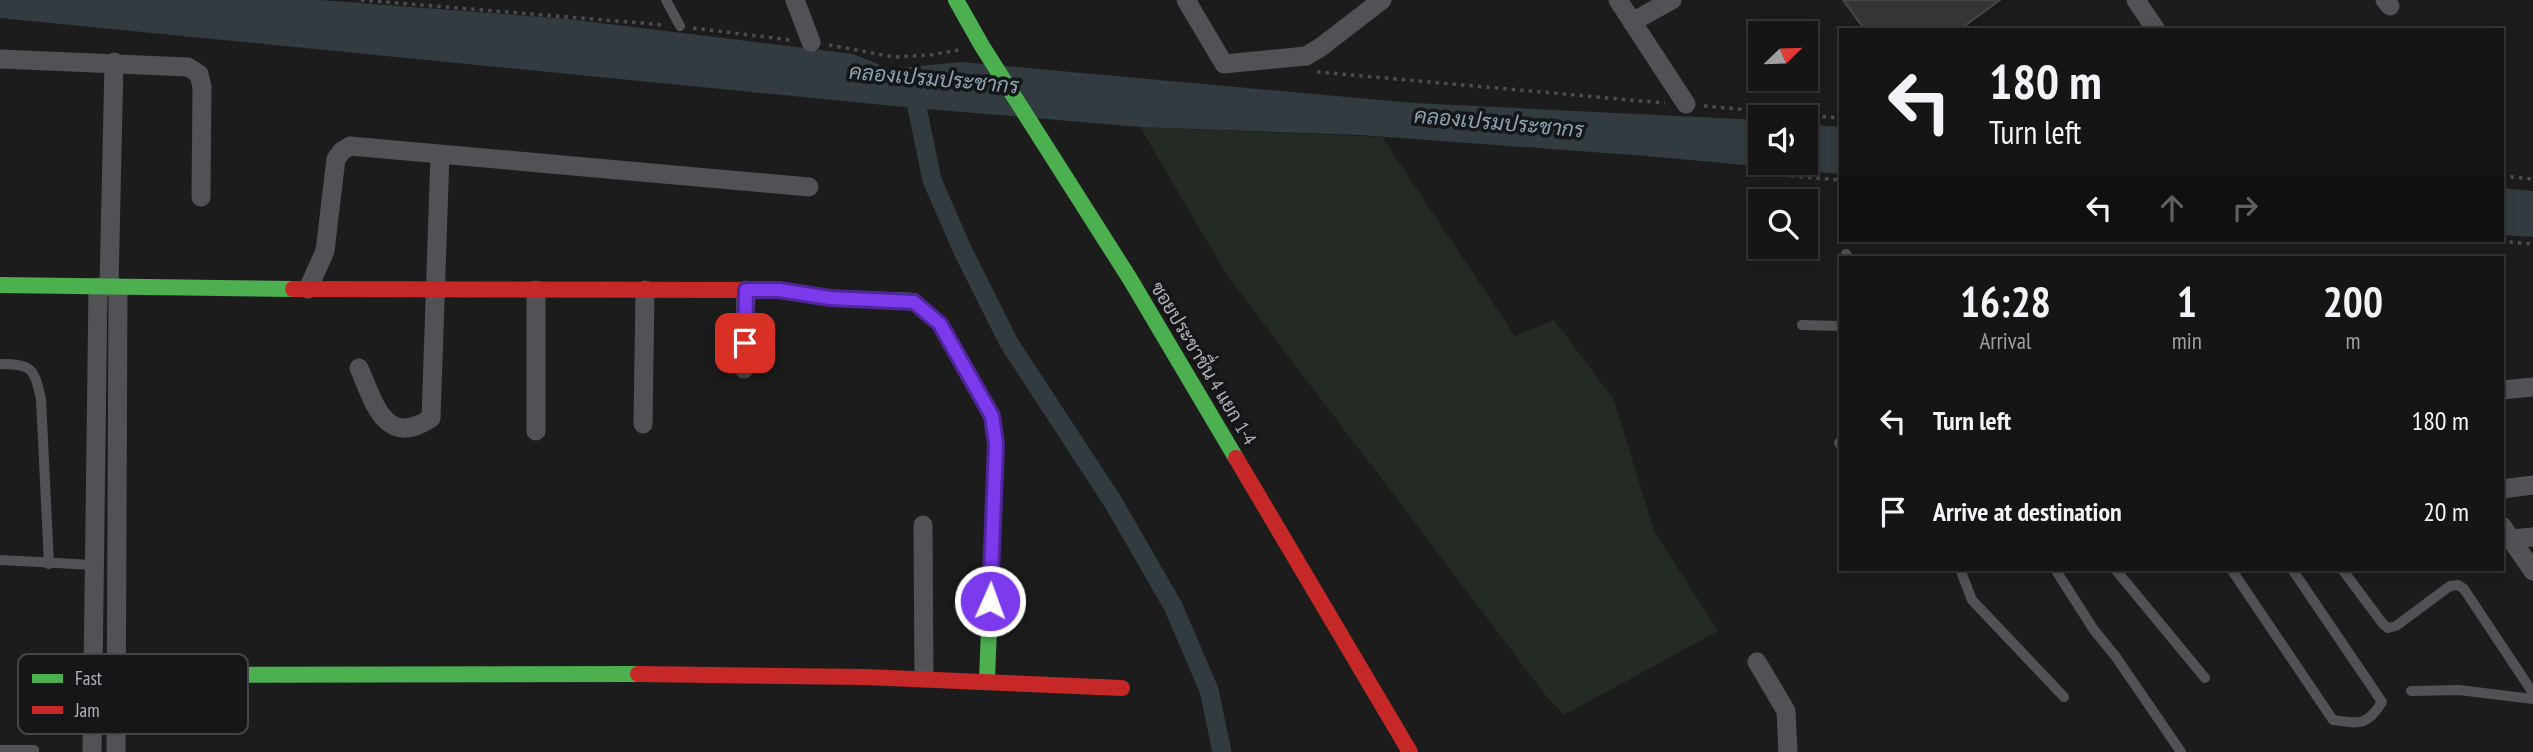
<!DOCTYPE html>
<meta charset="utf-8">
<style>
:root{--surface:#151515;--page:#222;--text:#f1f3f6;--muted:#9d9fa0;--line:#343434}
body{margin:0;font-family:"PT Sans Narrow",Sarabun,sans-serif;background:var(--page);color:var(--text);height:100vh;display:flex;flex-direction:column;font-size:26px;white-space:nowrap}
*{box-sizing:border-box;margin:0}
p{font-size:23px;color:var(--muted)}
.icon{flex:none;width:38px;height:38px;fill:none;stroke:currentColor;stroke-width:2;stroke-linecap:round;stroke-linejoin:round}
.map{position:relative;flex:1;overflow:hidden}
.panel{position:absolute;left:1839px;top:256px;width:665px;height:315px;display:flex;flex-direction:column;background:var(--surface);border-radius:0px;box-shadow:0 4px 10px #0003,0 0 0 2px var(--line)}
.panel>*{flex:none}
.hud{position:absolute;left:1839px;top:28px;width:665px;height:214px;border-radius:0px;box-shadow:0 4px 10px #0003,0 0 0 2px var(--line);background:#151515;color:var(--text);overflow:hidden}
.needle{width:46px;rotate:67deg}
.controls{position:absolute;left:1748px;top:21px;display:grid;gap:14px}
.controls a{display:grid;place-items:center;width:70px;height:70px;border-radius:0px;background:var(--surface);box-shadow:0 4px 10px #0003,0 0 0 2px var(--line);font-size:35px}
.pin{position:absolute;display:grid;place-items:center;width:60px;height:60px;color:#fff;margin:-30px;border-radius:14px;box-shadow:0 4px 10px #0006}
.me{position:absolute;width:77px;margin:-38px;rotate:2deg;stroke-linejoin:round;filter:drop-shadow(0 0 5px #0008)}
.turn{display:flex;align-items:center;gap:24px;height:147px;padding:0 35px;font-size:32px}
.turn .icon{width:91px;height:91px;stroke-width:2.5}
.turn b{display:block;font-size:49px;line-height:60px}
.lanes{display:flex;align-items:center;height:66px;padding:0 35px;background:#0003;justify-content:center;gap:35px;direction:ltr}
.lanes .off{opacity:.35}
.eta{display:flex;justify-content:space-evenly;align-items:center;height:119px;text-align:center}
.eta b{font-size:42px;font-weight:700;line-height:49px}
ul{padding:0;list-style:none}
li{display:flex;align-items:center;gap:21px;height:91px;padding:0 35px}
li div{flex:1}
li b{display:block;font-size:26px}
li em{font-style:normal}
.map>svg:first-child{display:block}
.green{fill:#242b24}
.water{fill:#323b3f}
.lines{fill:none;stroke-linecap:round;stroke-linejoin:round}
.canal{stroke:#323b3f;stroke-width:19}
.building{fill:#363637;stroke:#454648;stroke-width:2;filter:url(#shadow)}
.path{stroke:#4c4d50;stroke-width:3.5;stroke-dasharray:3.5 5;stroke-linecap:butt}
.lane{stroke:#515255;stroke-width:10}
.street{stroke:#515255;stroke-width:19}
.fast{stroke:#4caf50;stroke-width:16}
.jam{stroke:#c62828;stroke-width:16}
.route-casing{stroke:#51269a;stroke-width:18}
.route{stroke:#7c3aed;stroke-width:12}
.labels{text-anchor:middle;stroke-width:7;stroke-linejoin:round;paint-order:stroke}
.street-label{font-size:19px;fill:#afb4bb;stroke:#161618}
.water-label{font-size:21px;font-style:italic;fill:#8aa4b2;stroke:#161618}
.key{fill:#161618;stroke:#444549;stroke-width:2}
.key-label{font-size:19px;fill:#afb4bb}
</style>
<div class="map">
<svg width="2533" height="752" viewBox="0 0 2533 752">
<defs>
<filter id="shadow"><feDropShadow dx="6" dy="-6" stdDeviation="3.5" flood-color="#0009"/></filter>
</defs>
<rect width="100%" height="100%" fill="#1c1c1c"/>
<polygon class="green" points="1140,127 1382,137 1515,336 1554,320 1614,400 1654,531 1718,631 1564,715 1547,697 1227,275"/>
<g class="water">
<polygon points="0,0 321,0 568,19 853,54 890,69 961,62 1414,103 1760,120 1760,163 1806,163 1806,124 1841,127 1841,174 1647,156 1360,135 1140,127 904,107 0,18"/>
<polygon points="2502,188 2533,191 2533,237 2503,235"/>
</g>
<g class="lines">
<polyline class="canal" points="912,83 932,180 962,249 1009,343 1113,502 1173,606 1209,690 1222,752"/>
</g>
<polygon class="building" points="1843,0 2000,0 1959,30 1865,30"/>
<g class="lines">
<g class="path">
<polyline points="361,0 665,25"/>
<polyline points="693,28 790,40"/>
<polyline points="829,45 894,57 930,55 959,50"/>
<polyline points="1317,72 1665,103"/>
<polyline points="1704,106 1841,118"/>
<polyline points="1791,176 1841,180"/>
<polyline points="2502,176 2533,179"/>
<polyline points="2484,240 2533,244"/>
</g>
<g class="lane">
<polyline points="666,0 680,26"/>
<polyline points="1846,254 1848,257"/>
<polyline points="1802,325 1841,326"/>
<path d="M0 364C32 364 34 368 41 399L49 564"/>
<polyline points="1839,443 1841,446"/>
<polyline points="0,560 94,565"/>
<polyline points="1960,569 1972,600 2064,697"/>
<polyline points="2055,569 2094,630 2116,657 2181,752"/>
<polyline points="2115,569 2205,678"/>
<path d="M2231 569 2333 720C2360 724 2367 726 2382 702L2292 569"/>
<polyline points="2342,569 2383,624 2388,628 2396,626 2450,586 2458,585 2464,589 2533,693"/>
<polyline points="2411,691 2459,690 2533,699"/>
<polyline points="0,750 34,750"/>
</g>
<g class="street">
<polyline points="795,0 811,42"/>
<polyline points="1186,0 1224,64 1306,56 1321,47 1382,0"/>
<polyline points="1618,0 1686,104"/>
<polyline points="2136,0 2156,30"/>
<polyline points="2385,0 2390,6"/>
<polyline points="1632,22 1672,0"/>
<polyline points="0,59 188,67 199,74 202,87 201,197"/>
<polyline points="109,287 114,62"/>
<polyline points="308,289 325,251 336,159 342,151 350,146 809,187"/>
<polyline points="536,290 536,431"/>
<path d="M359 368C374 402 385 449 431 418L440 155"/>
<polyline points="744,369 746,290"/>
<polyline points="2502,390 2533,387"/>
<polyline points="643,424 645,290"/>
<polyline points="2502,489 2533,485"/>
<polyline points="923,525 924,678"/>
<polyline points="2502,526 2533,571"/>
<polyline points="2511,539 2533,537"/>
<polyline points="1757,662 1786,711 1788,752"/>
<polyline points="92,752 98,287"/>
<polyline points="116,752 118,288"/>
</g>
<g class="fast">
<polyline points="956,0 982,46 1130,279 1236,458"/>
<polyline points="0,285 293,289"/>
<polyline points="864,299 914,301 940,324 992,416 996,444 987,680"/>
<polyline points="93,675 638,674"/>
</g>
<g class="jam">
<polyline points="293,289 779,290 830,298 864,299"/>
<polyline points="1236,458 1410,752"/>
<polyline points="638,674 865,677 1122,688"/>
</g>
</g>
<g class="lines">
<g class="route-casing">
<polyline id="route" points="745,343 746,290 779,290 830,298 914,302 940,324 992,416 996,444 990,601"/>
</g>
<use href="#route" class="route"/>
</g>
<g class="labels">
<g class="street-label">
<text transform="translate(1204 363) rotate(59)" y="7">ซอยประชาชื่น 4 แยก 1-4</text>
</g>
<g class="water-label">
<text transform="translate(934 79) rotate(5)" y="7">คลองเปรมประชากร</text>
<text transform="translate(1499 123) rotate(5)" y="7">คลองเปรมประชากร</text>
</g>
</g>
<rect x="18" y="654" width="230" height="80" rx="10" class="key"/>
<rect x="32" y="674" width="31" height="9" fill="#4caf50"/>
<rect x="32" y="706" width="31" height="8" fill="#c62828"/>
<g class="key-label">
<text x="75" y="685">Fast</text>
<text x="75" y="717">Jam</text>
</g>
</svg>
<div class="controls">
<a><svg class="needle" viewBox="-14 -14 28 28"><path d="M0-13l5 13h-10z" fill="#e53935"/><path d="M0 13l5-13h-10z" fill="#9d9fa0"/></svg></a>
<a><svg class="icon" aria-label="sound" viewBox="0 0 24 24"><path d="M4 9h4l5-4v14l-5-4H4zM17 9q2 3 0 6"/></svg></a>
<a><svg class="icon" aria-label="search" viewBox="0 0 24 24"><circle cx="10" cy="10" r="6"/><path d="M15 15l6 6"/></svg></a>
</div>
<div class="pin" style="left:745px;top:343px;background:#d93025"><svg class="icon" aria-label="arrive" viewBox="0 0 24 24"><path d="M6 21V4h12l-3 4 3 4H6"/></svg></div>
<svg class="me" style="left:990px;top:601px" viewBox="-20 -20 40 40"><circle r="17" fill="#7c3aed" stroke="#fff" stroke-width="3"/><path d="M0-11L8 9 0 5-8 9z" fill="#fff"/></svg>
<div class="hud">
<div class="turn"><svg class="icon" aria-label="left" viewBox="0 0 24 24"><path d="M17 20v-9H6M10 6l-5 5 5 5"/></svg><div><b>180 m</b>Turn left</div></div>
<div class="lanes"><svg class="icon" aria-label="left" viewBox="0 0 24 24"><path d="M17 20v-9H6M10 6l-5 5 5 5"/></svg><svg class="icon off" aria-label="ahead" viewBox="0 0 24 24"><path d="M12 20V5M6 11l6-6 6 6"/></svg><svg class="icon off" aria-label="right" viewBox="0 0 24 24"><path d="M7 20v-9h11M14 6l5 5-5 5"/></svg></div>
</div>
<section class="panel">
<div class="eta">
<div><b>16:28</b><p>Arrival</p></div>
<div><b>1</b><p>min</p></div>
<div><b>200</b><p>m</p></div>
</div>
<ul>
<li><svg class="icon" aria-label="left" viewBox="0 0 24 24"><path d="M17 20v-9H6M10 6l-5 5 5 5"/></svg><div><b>Turn left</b></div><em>180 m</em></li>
<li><svg class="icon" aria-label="arrive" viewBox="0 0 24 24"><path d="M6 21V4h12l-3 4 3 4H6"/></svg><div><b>Arrive at destination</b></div><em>20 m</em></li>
</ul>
</section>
</div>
